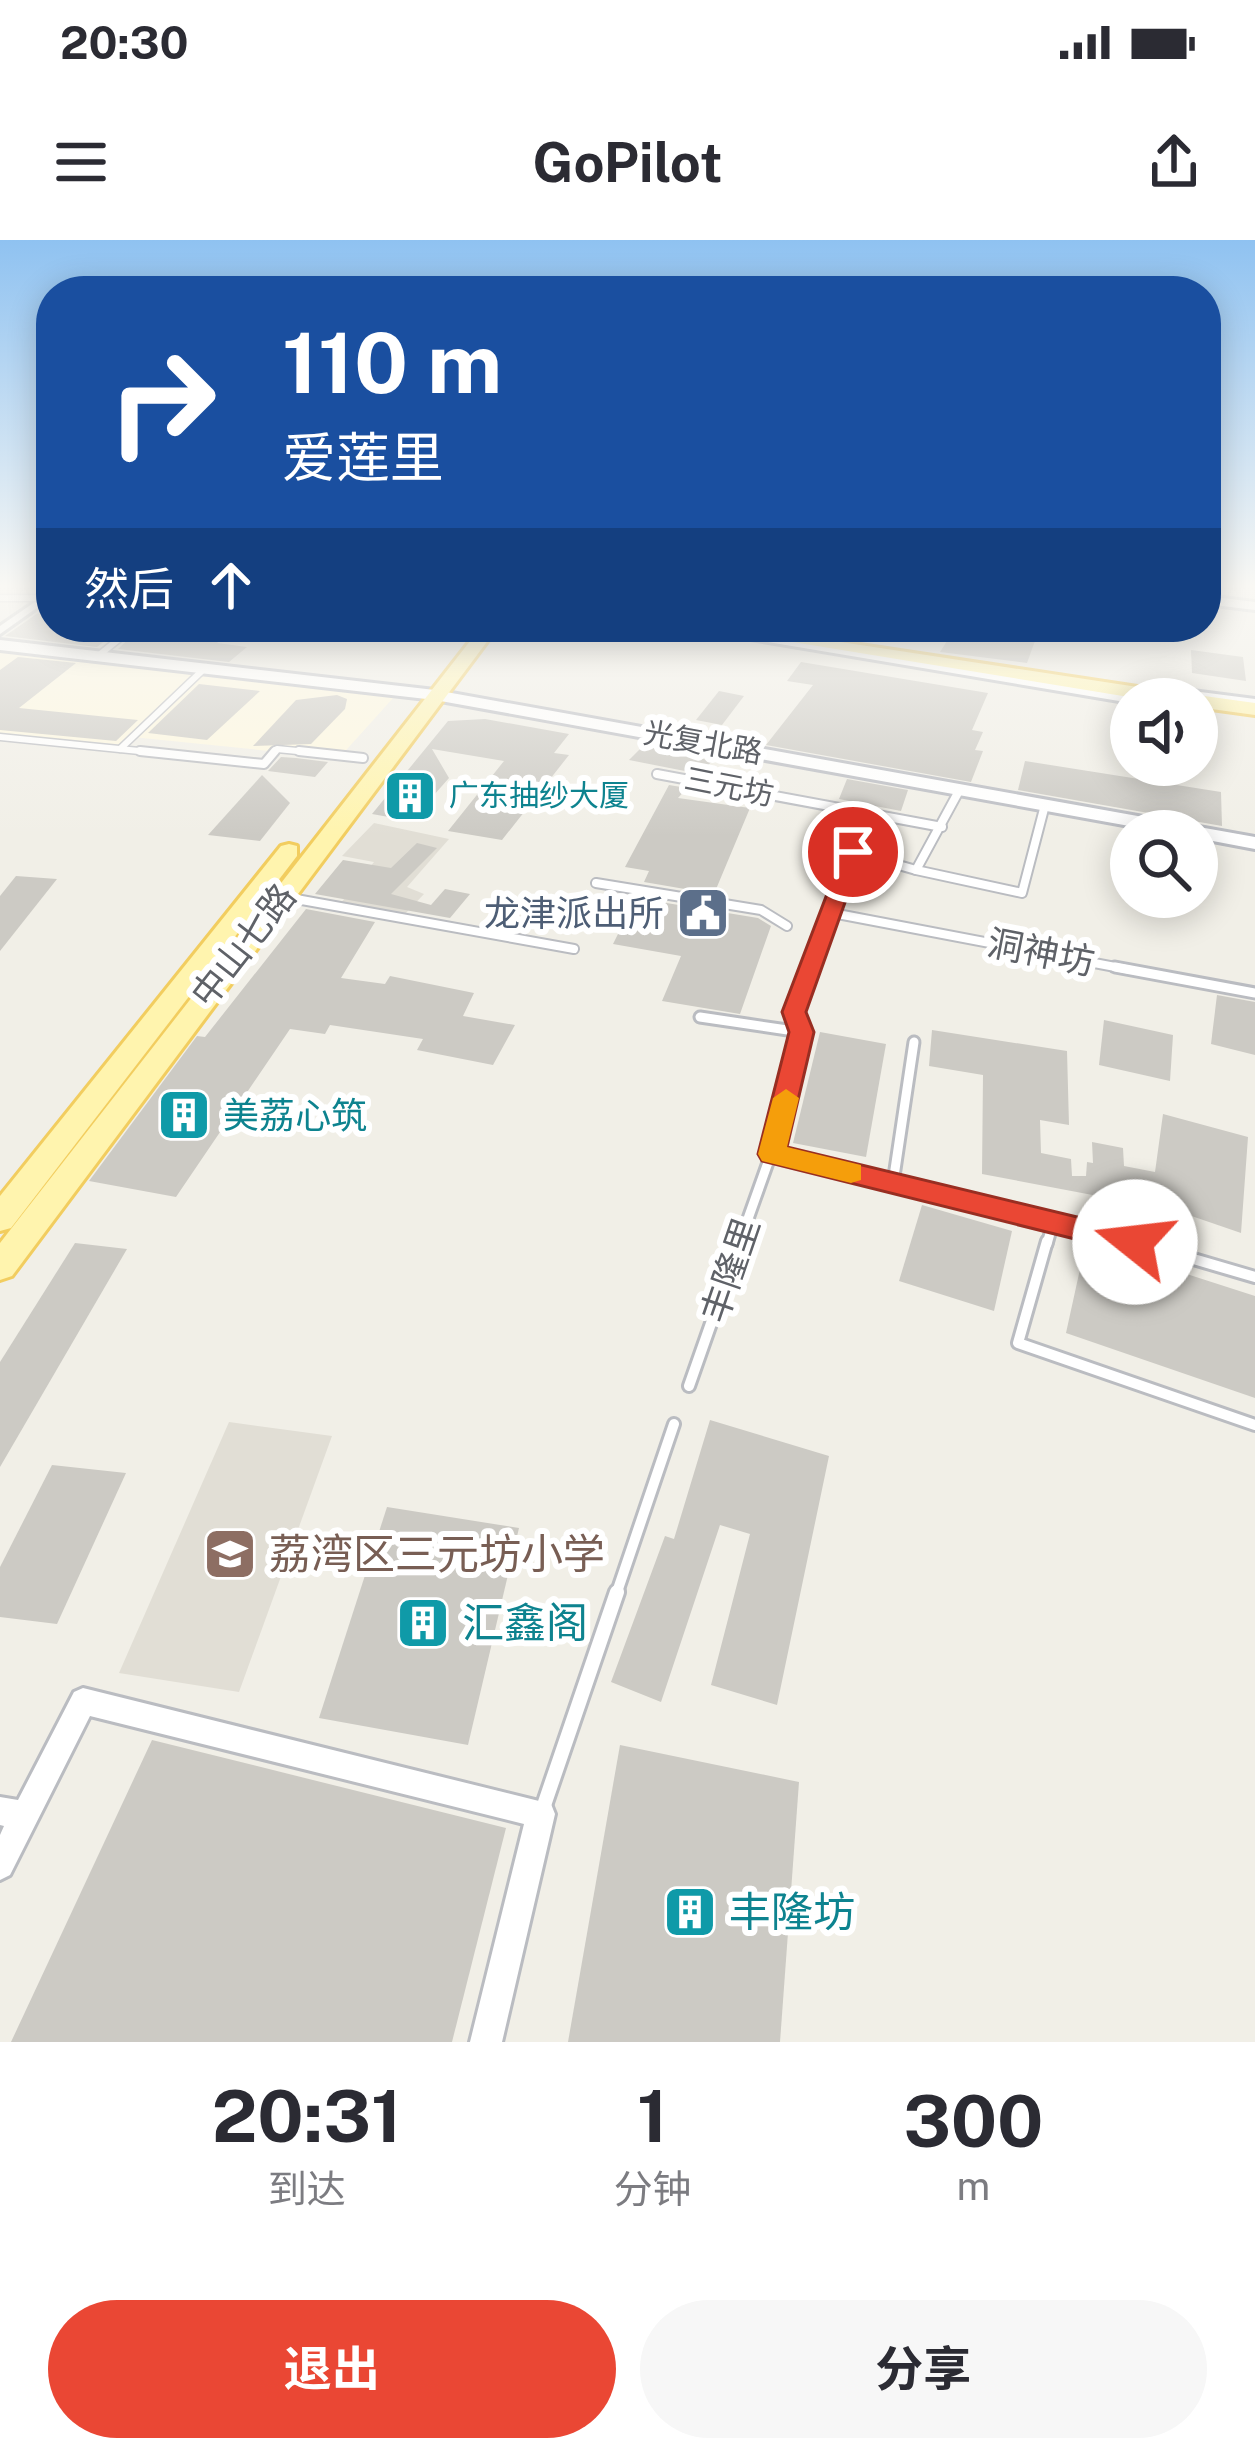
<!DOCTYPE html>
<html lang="zh">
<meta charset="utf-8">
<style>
:root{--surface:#fff;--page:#f7f7f7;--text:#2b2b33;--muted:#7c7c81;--accent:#ea4734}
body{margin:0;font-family:"Public Sans","Noto Sans SC",sans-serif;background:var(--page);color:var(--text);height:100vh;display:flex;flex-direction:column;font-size:45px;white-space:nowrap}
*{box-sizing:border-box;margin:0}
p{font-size:39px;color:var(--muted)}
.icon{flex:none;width:66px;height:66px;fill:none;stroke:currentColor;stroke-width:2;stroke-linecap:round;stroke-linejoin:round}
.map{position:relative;height:1802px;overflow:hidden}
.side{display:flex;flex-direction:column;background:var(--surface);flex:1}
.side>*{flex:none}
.banner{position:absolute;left:36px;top:36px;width:1185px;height:366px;border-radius:48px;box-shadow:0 6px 30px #0003;background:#1a4fa0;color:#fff;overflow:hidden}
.tools{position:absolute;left:1110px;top:438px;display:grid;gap:24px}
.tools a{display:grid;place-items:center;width:108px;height:108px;border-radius:50%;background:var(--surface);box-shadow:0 6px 30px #0003;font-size:60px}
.pin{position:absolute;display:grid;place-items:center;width:102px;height:102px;color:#fff;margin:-51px;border:6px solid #fff;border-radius:50%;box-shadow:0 3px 12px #0007}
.me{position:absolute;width:132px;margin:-66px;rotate:286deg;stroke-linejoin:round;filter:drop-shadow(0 0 9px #0008)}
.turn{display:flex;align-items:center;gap:42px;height:252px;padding:0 48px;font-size:54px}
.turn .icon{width:156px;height:156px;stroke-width:2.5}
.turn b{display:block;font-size:84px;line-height:102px}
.then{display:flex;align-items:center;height:114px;padding:0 48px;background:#0003;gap:24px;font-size:45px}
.eta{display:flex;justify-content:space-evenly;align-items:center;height:204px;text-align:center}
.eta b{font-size:72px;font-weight:700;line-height:84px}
.button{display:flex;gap:24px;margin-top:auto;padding:24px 48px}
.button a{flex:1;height:138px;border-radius:72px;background:var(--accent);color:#fff;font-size:48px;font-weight:700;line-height:138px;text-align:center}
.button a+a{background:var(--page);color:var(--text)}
.status{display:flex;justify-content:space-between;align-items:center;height:84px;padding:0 60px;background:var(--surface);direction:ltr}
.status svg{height:33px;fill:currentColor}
header{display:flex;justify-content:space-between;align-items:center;height:156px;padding:0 48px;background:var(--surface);font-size:54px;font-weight:700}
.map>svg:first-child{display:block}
.commercial{fill:#fef8df}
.education{fill:#e1ded5}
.building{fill:#cccac4}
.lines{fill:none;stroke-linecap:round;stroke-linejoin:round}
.lane-far4-casing{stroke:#babcc1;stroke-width:9}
.lane-far3-casing{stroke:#babcc1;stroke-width:12}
.lane-far2-casing{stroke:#babcc1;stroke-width:15}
.lane-far1-casing{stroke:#babcc1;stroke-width:16}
.lane-casing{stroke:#babcc1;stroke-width:20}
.street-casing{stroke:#babcc1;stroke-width:6}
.secondary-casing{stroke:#bbbdc3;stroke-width:6}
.primary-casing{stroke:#f2cd5f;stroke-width:6}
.lane-far4{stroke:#fff;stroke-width:6}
.lane-far3{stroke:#fff;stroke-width:8}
.lane-far2{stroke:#fff;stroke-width:9}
.lane-far1{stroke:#fff;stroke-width:10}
.lane{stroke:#fff;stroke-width:14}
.street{fill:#fff;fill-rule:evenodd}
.secondary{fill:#fff;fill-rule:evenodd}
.primary{fill:#fff4ae;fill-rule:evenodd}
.route{fill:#ea4734;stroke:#982e22;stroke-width:3}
.slow{fill:#f59e0b}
.labels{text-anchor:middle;stroke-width:12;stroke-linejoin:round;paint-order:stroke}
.far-street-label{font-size:30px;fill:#5f6268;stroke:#fff}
.far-culture-label{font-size:30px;fill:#0d838f;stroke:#fff;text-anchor:start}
.service-label{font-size:36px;fill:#4e5e75;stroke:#fff;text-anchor:end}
.street-label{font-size:36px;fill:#5f6268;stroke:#fff}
.culture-label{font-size:36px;fill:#0d838f;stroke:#fff;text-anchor:start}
.near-education-label{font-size:42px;fill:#785e54;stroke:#fff;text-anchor:start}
.near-culture-label{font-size:42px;fill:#0d838f;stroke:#fff;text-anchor:start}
</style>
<div class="status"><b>20:30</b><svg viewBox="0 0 49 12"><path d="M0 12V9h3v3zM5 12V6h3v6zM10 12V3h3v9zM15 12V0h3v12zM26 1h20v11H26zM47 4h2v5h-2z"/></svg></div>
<header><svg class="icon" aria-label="menu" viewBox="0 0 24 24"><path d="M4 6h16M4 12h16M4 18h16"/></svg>GoPilot<svg class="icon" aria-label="share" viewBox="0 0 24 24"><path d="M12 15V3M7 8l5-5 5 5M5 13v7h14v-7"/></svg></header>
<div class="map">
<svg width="1255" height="1802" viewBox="0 0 1255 1802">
<rect width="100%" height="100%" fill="#f1efe7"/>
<polygon class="commercial" points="0,408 91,416 394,457 339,518 132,497 119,508 0,496"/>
<g class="education">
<polygon points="374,583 449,599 407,647 424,654 403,676 341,663 374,622 342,616"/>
<polygon points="229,1182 332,1196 239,1452 119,1433"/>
</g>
<g class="building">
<polygon points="38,373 51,375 51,387 122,387 97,407 5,396"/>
<polygon points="141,387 236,387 217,403 247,407 229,422 118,409"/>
<polygon points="1011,387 1040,387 1027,423 940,412 954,390 1006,399"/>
<polygon points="1191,410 1243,417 1246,441 1192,433"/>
<polygon points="18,417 76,423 19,468 138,480 116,501 0,490 0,430"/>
<polygon points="801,422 988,453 972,490 983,492 975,510 983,511 971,542 766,505 813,445 787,441"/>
<polygon points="199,444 260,451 207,500 148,493"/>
<polygon points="719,451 744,456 722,485 696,480"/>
<polygon points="337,455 347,459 345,469 311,504 253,506 296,460"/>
<polygon points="485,479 569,494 554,513 569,515 502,600 448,591 504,521 432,509 449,538 411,581 372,574 448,481"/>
<polygon points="644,505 712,521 700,534 629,520"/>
<polygon points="281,517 296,518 328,522 315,537 268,531"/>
<polygon points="1025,521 1221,552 1222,586 1018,550"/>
<polygon points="262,535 290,563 260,601 208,595"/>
<polygon points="847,539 908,550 901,571 839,559"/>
<polygon points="669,545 687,548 678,558 750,568 714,654 644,642 649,631 625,627"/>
<polygon points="417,603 437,608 391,654 431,665 445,649 470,654 450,678 315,654 343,620 391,628"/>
<polygon points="16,636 57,639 0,711 0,656"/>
<polygon points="636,658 758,678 771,686 740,774 662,761 681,716 613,704"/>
<polygon points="306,669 375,682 341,738 385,744 390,736 474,753 463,776 515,785 493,825 417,810 423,799 330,785 325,794 290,789 176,957 89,941 197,796 205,797"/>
<polygon points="1217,755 1255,762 1255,815 1211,804"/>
<polygon points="1104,780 1173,795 1170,841 1099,825"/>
<polygon points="932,790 1067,811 1069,885 1040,880 1041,913 1071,919 1072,936 1086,936 1087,922 1093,923 1092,902 1123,908 1124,926 1155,932 1163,874 1248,897 1241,993 1177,971 982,934 983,835 929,826"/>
<polygon points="820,792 886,804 866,917 793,903"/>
<polygon points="922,965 1012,991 994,1071 899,1041"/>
<polygon points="75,1003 127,1009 0,1227 0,1122"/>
<polygon points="1137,1018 1255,1056 1255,1158 1066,1093 1082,1020 1134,1037"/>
<polygon points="710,1180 829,1216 777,1465 711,1445 750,1294 720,1285 661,1462 611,1442 665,1296 674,1299"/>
<polygon points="52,1225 126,1233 57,1384 0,1377 0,1327"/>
<polygon points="387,1267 519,1288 468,1505 319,1478"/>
<polygon points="152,1500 506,1588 452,1802 11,1802"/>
<polygon points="620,1505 799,1542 780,1802 568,1802"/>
</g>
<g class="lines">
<g class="lane-far4-casing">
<g id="lane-far4">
<polyline points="0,358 51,358"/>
<polyline points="99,415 134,387"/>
<polyline points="0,497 169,514"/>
<polyline points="120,509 206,427"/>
<polyline points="272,514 277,509 328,514"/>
</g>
</g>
<g class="lane-far3-casing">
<g id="lane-far3">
<polyline points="140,511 264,524 275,511"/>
<polyline points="299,511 363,518"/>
<polyline points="657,534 942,587"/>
<polyline points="853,612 916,630 960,549"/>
<polyline points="916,630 1022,653 1045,565"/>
<polyline points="596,643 761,670 787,686"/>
<polyline points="285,657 574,709"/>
<polyline points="827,672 1131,730"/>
<polyline points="808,730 870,574"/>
</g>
</g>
<g class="lane-far2-casing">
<g id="lane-far2">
<polyline points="1115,727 1255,753"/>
<polyline points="700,777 801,792"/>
<polyline points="772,914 1142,1004"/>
<polyline points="893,943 914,802"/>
<polyline points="739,1004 776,900 801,792 794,772 809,727"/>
<polyline points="1047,1004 1054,979"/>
</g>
</g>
<g class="lane-far1-casing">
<g id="lane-far1">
<polyline points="1047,1001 1018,1103 1255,1185"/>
<polyline points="1132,1001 1255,1037"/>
<polyline points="689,1146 740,1001"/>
<polyline points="616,1355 674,1184"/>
</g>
</g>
<g class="lane-casing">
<polyline id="lane" points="541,1574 617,1352"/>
</g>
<g class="street-casing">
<g id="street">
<polygon points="45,355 50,358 48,360 0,394 0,386"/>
<polygon points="83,1448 551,1564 555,1574 502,1802 470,1802 524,1584 90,1476 10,1635 0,1640 0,1595 4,1586 0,1585 0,1557 18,1560 74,1452"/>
</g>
</g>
<g class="secondary-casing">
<g id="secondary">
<polygon points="1206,356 1255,362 1255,370 1206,364"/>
<polygon points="679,387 716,387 1138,454 1146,459 1131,459 1131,463"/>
<polygon points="0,400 435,450 1255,597 1255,609 1197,598 1197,591 1157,591 435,460 0,410"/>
<polygon points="1146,445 1255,459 1255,469 1140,454 1138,450"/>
</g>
</g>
<g class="primary-casing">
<g id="primary">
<polygon points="481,387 498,387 12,1036 0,1040 0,1003"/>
<polygon points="701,387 742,387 1177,453 1186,459 1141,459"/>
<polygon points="1197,455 1255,463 1255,475 1197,467 1197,459 1189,459"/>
<polygon points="289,604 297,606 297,616 11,988 0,991 0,956 281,606"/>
</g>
</g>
<use href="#lane-far4" class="lane-far4"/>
<use href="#lane-far3" class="lane-far3"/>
<use href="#lane-far2" class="lane-far2"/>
<use href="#lane-far1" class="lane-far1"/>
<use href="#lane" class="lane"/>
<use href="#street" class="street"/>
<use href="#secondary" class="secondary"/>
<use href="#primary" class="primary"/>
</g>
<linearGradient id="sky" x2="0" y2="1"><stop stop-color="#8fc2f1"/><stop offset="0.58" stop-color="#f9f8f4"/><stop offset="1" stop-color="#f9f8f4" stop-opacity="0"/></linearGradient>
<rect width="1255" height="596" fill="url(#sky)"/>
<polygon class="route" points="853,606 863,612 806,772 814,792 787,907 1135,991 1149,1002 1145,1011 1135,1014 762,921 758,914 789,792 782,772 843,612"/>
<polygon class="slow" points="786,849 799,858 787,907 861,925 861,940 851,943 762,921 758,914 773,858"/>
<defs>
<g id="building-square" transform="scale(2.7)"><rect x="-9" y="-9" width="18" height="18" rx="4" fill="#0f9aa8" stroke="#fff"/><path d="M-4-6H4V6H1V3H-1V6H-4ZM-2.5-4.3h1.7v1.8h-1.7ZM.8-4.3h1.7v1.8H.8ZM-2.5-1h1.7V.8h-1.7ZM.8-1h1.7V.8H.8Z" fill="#fff"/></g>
<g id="civic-square" transform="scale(2.7)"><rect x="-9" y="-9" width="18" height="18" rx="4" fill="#5c6f8a" stroke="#fff"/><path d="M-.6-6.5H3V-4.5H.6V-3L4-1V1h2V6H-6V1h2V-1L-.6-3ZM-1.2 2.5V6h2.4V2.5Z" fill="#fff"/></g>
<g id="school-square" transform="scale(2.7)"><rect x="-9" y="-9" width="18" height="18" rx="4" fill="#8d6e63" stroke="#fff"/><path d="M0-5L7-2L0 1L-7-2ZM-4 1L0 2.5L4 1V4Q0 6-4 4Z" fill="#fff"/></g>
</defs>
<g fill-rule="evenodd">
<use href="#building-square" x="410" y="556"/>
<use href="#civic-square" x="703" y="673"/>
<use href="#building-square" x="184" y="875"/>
<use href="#school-square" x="230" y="1314"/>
<use href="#building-square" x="423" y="1383"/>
<use href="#building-square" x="690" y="1672"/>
</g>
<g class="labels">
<g class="far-street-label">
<text transform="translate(703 503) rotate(10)" y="10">光复北路</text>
<text transform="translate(729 547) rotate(11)" y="10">三元坊</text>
</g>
<g class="far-culture-label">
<text x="449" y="566">广东抽纱大厦</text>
</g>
<g class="service-label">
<text x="664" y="686">龙津派出所</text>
</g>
<g class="street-label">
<text transform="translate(243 705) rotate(-52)" y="13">中山七路</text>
<text transform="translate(1041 712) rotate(11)" y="13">洞神坊</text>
<text transform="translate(730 1030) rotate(-71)" y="13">丰隆里</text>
</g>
<g class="culture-label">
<text x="223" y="888">美荔心筑</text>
</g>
<g class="near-education-label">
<text x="269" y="1329">荔湾区三元坊小学</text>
</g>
<g class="near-culture-label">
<text x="462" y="1398">汇鑫阁</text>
<text x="729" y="1687">丰隆坊</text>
</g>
</g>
</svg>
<div class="tools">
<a><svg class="icon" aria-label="sound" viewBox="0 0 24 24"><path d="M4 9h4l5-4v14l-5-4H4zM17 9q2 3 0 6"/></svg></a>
<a><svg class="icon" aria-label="search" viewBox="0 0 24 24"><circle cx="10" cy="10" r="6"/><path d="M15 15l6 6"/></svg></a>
</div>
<div class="pin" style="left:853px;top:612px;background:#d93025"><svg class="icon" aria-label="arrive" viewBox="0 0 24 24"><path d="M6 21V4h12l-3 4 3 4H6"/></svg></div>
<svg class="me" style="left:1135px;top:1002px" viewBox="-20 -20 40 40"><circle r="19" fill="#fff"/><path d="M0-13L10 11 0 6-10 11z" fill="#ea4734"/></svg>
<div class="banner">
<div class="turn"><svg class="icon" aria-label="right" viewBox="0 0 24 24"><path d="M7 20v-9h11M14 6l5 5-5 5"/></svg><div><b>110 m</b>爱莲里</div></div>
<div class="then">然后<svg class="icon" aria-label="ahead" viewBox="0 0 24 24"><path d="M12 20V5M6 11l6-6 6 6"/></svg></div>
</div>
</div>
<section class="side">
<div class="eta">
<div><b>20:31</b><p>到达</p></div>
<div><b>1</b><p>分钟</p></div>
<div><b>300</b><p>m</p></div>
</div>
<div class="button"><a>退出</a><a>分享</a></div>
</section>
